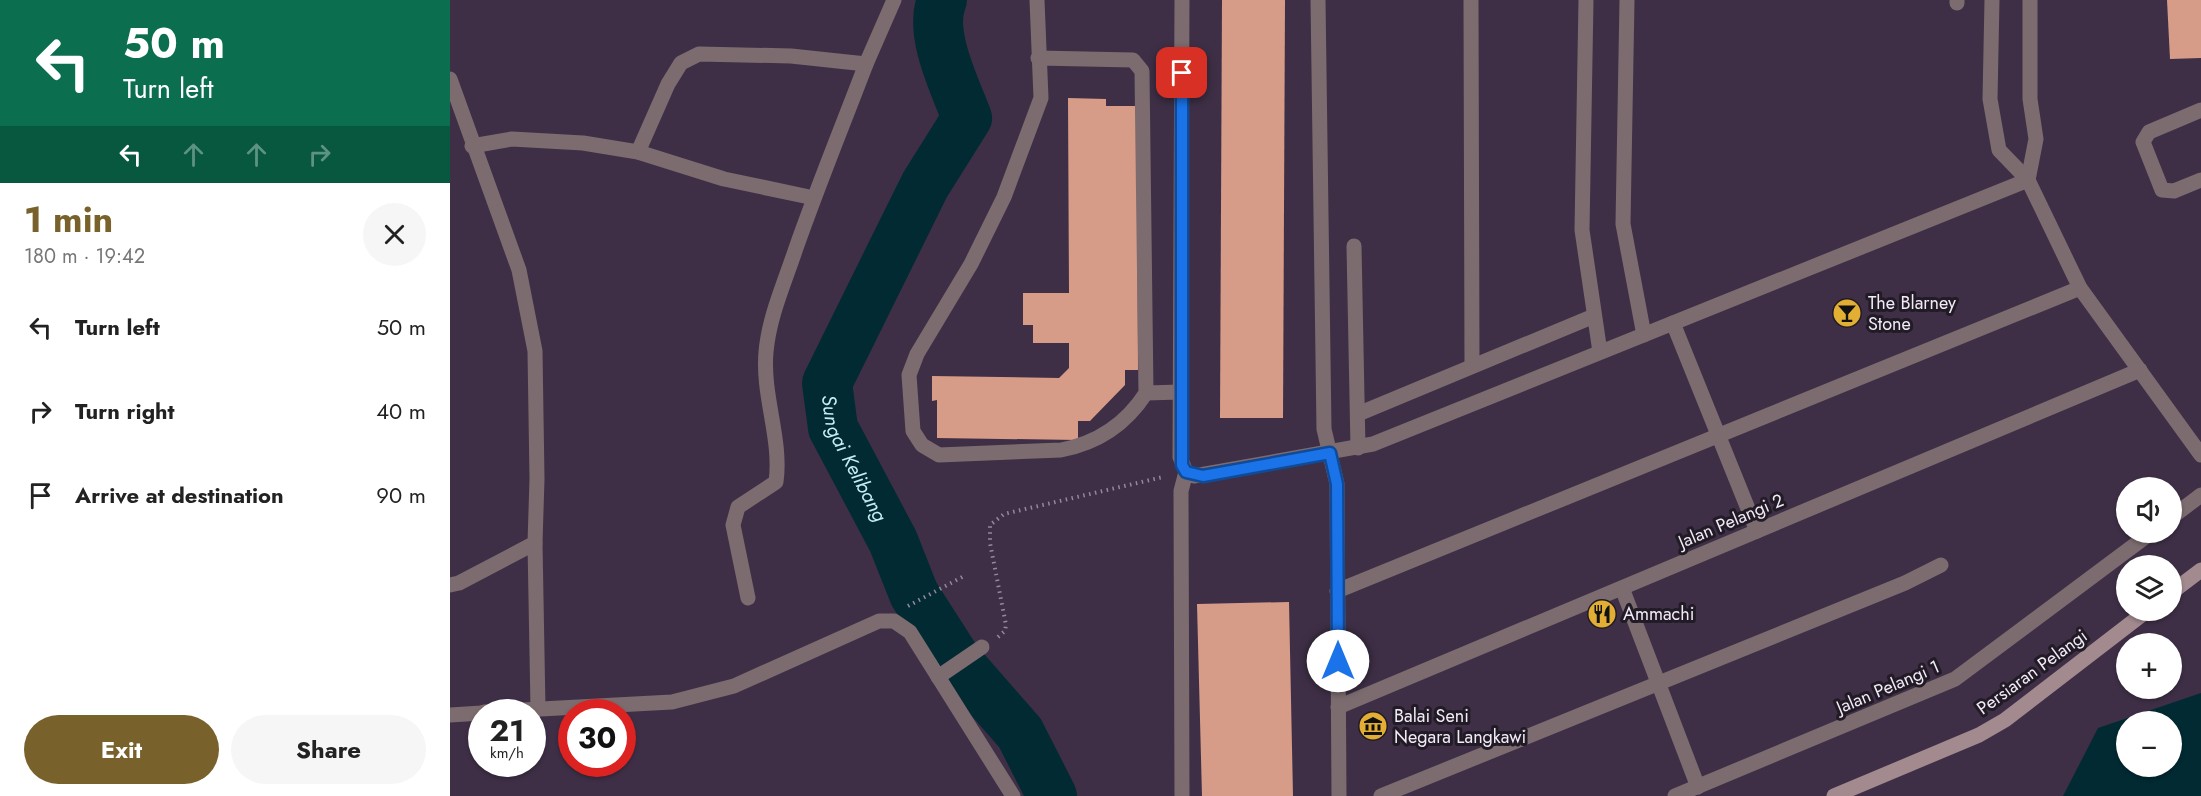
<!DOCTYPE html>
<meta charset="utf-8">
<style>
:root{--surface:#fff;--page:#f6f6f6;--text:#222;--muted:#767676;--accent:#78612a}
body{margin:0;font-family:Jost,sans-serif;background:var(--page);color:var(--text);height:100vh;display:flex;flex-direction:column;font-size:22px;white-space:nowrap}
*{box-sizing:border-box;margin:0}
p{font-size:20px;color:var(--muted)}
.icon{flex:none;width:33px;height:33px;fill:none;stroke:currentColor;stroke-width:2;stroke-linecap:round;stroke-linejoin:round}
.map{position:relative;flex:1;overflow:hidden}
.details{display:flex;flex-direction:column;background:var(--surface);width:450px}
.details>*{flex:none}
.hud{background:#0b6e4f;color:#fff;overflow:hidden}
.controls{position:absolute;left:1666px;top:477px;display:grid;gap:12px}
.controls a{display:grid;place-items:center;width:66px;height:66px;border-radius:50%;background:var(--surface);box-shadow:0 2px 4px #0004;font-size:30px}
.speed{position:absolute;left:18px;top:699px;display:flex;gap:12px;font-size:30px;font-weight:700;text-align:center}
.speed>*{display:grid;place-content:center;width:78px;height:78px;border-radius:50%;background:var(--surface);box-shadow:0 2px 4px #0004;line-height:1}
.speed small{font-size:15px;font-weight:400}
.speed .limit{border:9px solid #d22;background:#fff;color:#111}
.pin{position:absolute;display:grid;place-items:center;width:51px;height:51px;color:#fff;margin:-26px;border-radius:12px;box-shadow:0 3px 9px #0006}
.me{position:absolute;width:66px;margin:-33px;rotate:0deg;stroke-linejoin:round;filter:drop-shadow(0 0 4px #0008)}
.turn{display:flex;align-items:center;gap:21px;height:126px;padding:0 24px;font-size:27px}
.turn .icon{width:78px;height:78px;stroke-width:2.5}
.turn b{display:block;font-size:42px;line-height:51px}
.lanes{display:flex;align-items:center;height:57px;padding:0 24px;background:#0003;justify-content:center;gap:30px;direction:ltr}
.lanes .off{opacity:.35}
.round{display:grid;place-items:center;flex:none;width:63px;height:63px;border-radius:32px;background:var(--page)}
.overview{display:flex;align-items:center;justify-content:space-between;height:102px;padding:0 24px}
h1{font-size:36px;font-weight:700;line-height:45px;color:var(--accent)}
.action{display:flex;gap:12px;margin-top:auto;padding:12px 24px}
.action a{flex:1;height:69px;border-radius:36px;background:var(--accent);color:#fff;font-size:24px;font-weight:700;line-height:69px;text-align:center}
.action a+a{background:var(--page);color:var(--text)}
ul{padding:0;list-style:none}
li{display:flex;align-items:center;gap:18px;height:84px;padding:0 24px}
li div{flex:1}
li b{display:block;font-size:22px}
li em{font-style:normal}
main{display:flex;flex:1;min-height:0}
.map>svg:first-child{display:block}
.water{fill:#022a33;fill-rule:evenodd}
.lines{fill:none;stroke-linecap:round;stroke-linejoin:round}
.river{stroke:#022a33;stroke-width:50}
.building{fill:#d69c88}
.path{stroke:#94889b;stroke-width:4;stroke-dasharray:1.5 4.5;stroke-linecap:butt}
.lane{stroke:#7c6c6f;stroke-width:15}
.street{stroke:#7c6c6f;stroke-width:15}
.secondary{stroke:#a28a8f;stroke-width:15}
.route-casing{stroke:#114b97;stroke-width:15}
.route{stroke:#1a73e8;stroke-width:10}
.labels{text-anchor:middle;stroke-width:6;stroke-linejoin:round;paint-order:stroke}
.poi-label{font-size:18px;fill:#f3eaf8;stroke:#211b25;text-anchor:start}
.street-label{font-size:18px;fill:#f3eaf8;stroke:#211b25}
.water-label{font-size:20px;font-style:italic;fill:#c6ecf6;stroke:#211b25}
</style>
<main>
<section class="details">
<div class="hud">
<div class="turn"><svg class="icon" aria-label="left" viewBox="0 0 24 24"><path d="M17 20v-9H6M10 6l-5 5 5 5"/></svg><div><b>50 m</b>Turn left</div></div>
<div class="lanes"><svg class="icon" aria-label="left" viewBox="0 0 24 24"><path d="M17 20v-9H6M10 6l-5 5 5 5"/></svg><svg class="icon off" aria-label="ahead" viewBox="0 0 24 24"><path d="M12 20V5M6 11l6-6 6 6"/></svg><svg class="icon off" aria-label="ahead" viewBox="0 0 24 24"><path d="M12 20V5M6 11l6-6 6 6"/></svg><svg class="icon off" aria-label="right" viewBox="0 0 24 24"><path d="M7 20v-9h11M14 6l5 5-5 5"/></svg></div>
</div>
<div class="overview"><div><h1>1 min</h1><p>180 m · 19:42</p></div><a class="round"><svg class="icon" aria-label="close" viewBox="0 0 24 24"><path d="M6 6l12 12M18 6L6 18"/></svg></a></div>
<ul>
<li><svg class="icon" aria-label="left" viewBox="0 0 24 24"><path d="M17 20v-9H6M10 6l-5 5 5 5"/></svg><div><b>Turn left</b></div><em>50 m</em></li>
<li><svg class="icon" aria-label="right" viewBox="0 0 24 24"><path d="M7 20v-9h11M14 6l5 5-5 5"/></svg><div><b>Turn right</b></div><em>40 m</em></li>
<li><svg class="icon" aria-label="arrive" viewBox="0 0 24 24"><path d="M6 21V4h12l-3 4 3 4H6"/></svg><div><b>Arrive at destination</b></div><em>90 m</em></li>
</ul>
<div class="action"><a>Exit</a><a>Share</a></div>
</section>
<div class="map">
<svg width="1751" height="796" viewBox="0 0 1751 796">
<rect width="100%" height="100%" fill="#3e2f46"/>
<path class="water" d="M1751 693V796H1613L1648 728ZM1677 722H1722V766H1677Z"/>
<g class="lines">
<path class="river" id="s1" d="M492 0C478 33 505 86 517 118L475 185 377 383 383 428 443 541 464 594 507 661 570 733 602 796"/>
</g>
<g class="building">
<polygon points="772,0 835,0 833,418 770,418"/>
<polygon points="1717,0 1751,0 1751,58 1720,59"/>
<polygon points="618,98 656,99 656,106 687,106 688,370 675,370 675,385 640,421 628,421 628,440 487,438 487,400 482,401 482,376 609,378 619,368 619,343 583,343 583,325 573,325 573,293 619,293"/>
<polygon points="839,602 843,796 752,796 747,604"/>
</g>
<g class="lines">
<g class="path">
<polyline points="458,606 516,575"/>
<polyline points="548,637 555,631 556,625 540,543 540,525 554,514 713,477"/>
</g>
<g class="lane">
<path d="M587 0 591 98 554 197 521 264 467 354 459 375 463 431 472 445 489 455 611 450C648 443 676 424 696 393L692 71 683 60 588 58"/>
<polyline points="1021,0 1022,366"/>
<polyline points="1507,3 1507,0"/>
<polyline points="1751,110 1699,132 1693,142 1712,190 1724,191 1751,180"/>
<polyline points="904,246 908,448"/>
<polyline points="1223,323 1307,531"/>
<polyline points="696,393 730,392"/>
<polyline points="908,414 1144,316"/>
<polyline points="1172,588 1248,787"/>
<polyline points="887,591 1630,288"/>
<polyline points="732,796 731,491 736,472"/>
<polyline points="931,796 1455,583 1491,565"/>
</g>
<g class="street">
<polyline points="732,0 730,457 736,472 744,476 923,444 1578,180"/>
<polyline points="868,0 874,429 887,484 889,796"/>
<polyline points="1136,0 1132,230 1150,352"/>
<polyline points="1177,0 1173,224 1194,335"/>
<polyline points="1542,0 1540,99 1549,150 1578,180 1630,288 1751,455"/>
<polyline points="0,79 69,270 85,351 87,479 85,543 9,583 0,585"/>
<polyline points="22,146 62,139 133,143 188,152 274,179 364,198"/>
<polyline points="188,152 218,84 231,63 249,54 341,56 416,64 444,0"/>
<polyline points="1578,180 1586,139 1580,99 1580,0"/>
<polyline points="1722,517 1751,495"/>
<polyline points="85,543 88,709"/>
<path d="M298 598 283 525 288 507 326 482C332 439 312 396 316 352 319 317 334 284 345 251 367 188 392 127 416 64"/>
<polyline points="488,677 532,647"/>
<polyline points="888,707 1690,370"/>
<polyline points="34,712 222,702 284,686 429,621 444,621 460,632 563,796"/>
<polyline points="0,715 32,713"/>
<polyline points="1225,796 1505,679 1702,532"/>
</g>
<g class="secondary">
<polyline points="1722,592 1751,570"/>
<polyline points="1384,796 1529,735 1555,720 1698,610"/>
</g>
</g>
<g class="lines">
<g class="route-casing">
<polyline id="route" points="732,73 732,465 736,472 753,476 880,453 887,484 888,661"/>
</g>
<use href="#route" class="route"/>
</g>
<defs>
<g id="bar-disc" transform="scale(1.5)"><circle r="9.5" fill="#e2ae34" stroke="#211b25"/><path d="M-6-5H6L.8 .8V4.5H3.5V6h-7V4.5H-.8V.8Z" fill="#111"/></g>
<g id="restaurant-disc" transform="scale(1.5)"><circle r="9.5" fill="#e2ae34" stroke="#211b25"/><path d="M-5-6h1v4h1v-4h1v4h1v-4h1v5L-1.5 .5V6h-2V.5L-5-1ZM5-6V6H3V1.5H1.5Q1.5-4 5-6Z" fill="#111"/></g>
<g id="museum-disc" transform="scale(1.5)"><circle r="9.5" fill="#e2ae34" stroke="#211b25"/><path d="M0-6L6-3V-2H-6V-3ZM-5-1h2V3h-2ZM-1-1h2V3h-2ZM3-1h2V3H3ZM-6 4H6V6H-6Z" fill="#111"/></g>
</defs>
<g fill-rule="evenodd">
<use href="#bar-disc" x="1397" y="313"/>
<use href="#restaurant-disc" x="1152" y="614"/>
<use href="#museum-disc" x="923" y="726"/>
</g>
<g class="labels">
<g class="poi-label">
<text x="1418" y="309">The Blarney<tspan x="1418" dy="21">Stone</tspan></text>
<text x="1173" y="620">Ammachi</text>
<text x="944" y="722">Balai Seni<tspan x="944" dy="21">Negara Langkawi</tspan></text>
</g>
<g class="street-label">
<text transform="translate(1281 521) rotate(-23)" y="6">Jalan Pelangi 2</text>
<text transform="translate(1582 672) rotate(-36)" y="6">Persiaran Pelangi</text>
<text transform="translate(1438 687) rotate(-23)" y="6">Jalan Pelangi 1</text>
</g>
<g class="water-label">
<text dy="7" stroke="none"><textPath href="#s1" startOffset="504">Sungai Kelibang</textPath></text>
</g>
</g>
</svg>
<div class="controls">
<a><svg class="icon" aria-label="sound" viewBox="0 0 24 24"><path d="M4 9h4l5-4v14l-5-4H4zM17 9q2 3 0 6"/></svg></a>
<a><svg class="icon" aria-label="layers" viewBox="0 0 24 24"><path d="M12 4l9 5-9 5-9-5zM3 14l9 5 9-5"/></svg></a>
<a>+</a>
<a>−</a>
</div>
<div class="speed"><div>21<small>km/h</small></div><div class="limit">30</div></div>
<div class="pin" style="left:732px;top:73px;background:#d93025"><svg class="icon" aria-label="arrive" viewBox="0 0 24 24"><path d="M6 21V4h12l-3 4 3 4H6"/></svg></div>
<svg class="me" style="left:888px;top:661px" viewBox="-20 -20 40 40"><circle r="19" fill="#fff"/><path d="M0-13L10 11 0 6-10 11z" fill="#1a73e8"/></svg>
</div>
</main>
